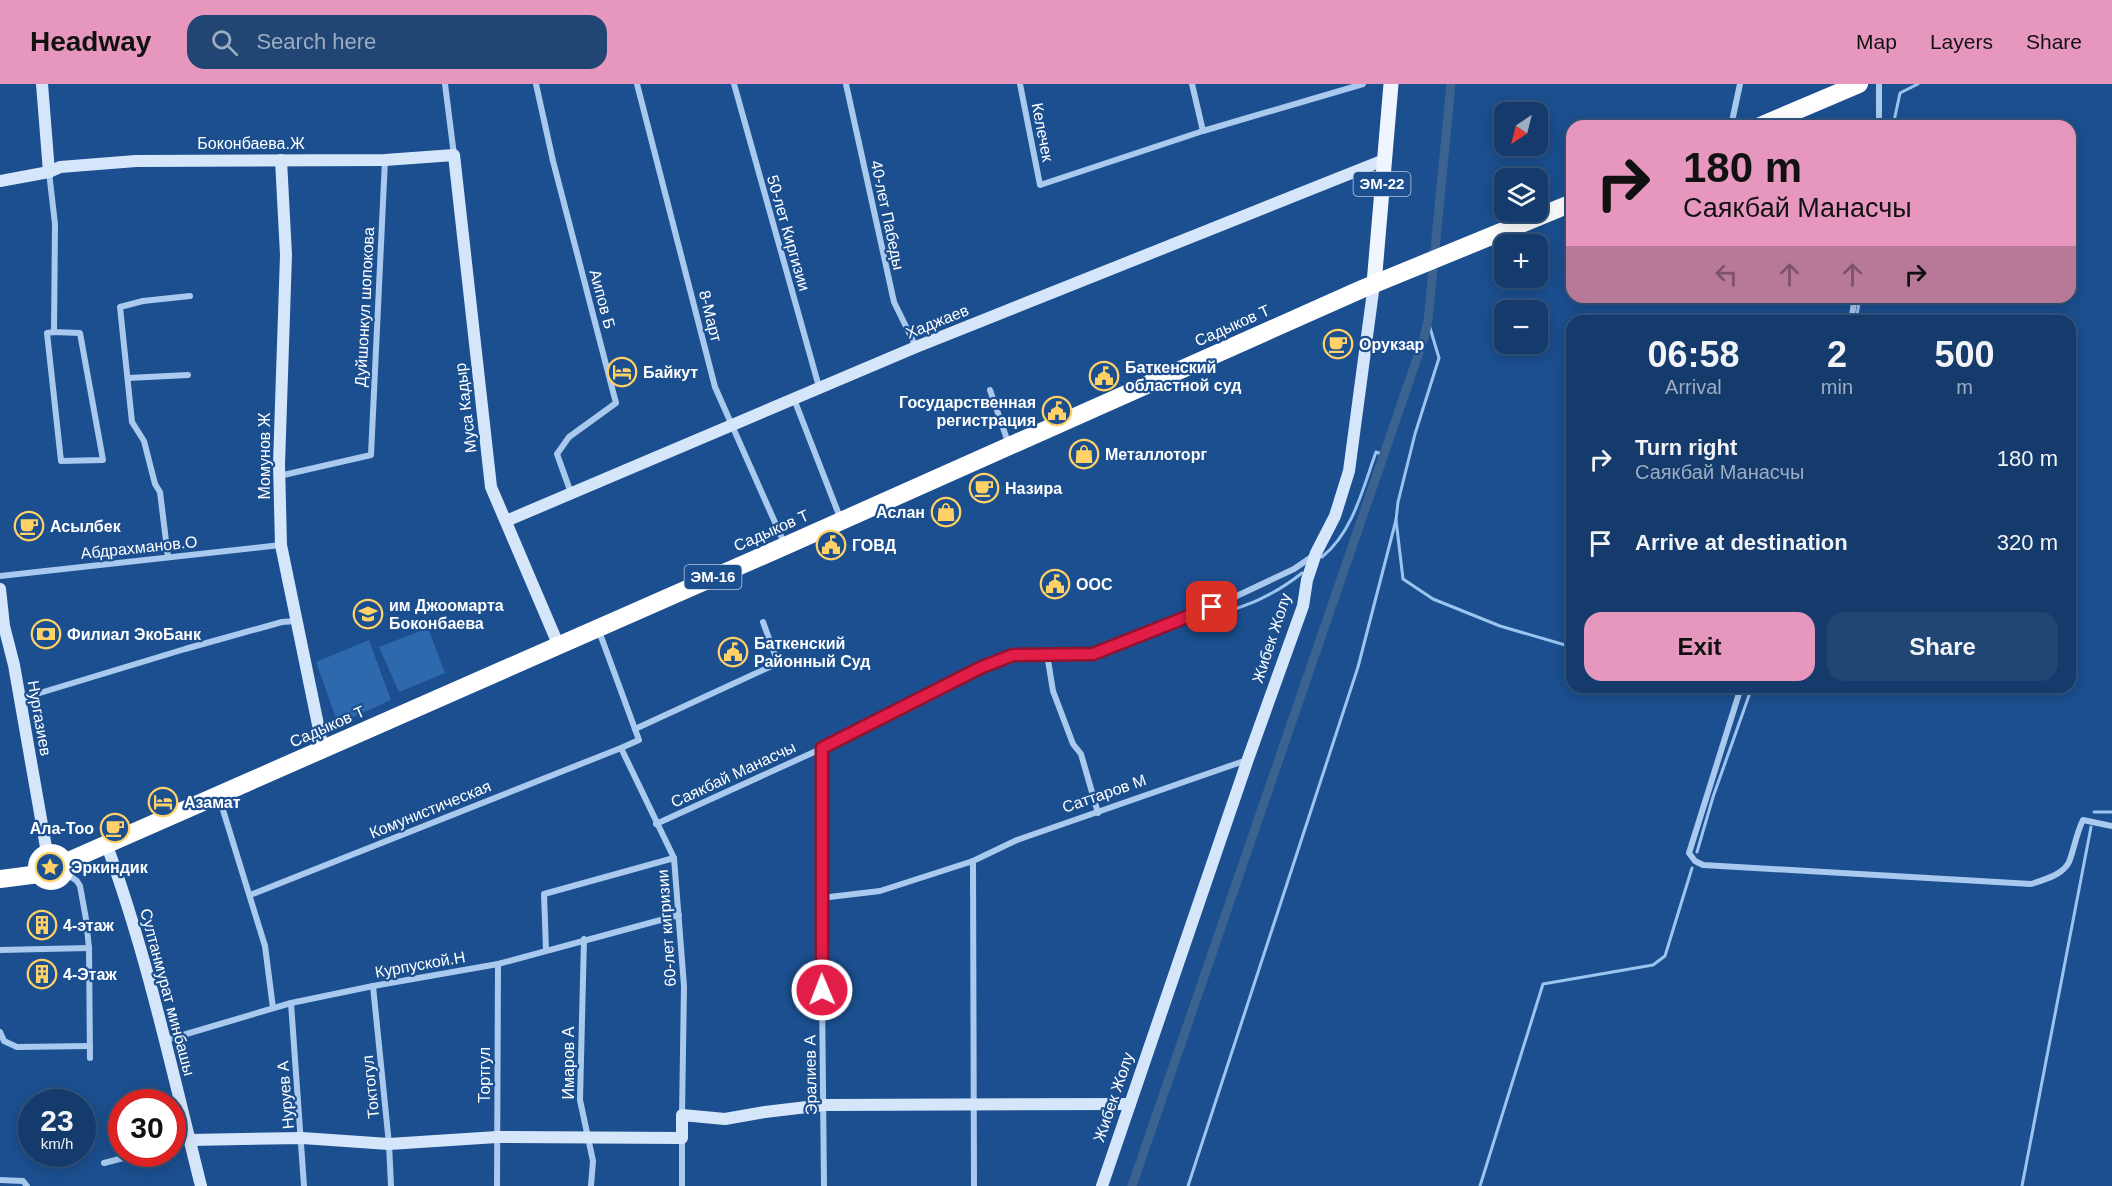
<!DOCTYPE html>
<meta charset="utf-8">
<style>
:root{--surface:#143b6b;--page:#214673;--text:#f1f3f6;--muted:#9dadc1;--line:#33557e;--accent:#e797bd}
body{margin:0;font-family:Arial,sans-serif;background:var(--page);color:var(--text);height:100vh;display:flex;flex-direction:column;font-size:22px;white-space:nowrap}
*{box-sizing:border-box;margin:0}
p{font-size:20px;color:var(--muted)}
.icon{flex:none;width:33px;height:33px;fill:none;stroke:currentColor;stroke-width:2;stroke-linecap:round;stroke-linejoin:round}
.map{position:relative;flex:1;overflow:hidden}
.panel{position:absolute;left:1566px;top:231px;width:510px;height:378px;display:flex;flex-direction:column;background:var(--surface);border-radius:18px;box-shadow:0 3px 15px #0003,0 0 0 2px var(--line)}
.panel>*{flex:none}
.hud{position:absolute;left:1566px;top:36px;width:510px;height:183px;border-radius:18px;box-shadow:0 3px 15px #0003,0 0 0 2px var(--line);background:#e797bd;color:#111;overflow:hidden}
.needle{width:39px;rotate:215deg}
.tools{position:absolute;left:1494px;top:18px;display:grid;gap:12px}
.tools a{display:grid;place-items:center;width:54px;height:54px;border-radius:12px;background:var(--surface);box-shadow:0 3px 15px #0003,0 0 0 2px var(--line);font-size:30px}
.speed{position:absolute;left:18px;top:1005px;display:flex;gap:12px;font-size:30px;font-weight:700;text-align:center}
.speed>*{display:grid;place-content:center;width:78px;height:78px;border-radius:50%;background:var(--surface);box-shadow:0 3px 15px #0003,0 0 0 2px var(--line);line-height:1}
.speed small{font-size:15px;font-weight:400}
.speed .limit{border:9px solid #d22;background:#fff;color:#111}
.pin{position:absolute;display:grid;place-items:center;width:51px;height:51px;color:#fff;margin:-26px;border-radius:12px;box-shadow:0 3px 9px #0006}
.me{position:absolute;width:66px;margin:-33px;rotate:359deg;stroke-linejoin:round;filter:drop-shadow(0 0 4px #0008)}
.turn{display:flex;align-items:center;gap:21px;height:126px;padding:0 18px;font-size:27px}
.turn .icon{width:78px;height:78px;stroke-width:2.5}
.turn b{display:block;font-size:42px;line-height:51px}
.lanes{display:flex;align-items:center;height:57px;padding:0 18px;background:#0003;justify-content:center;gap:30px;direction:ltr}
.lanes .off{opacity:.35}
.eta{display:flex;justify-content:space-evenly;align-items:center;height:102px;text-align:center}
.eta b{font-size:36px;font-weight:700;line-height:42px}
.button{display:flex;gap:12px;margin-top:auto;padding:12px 18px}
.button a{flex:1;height:69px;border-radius:18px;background:var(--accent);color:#111;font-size:24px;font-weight:700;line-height:69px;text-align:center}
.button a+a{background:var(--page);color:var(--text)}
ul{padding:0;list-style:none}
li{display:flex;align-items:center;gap:18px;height:84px;padding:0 18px}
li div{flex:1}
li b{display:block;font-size:22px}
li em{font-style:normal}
header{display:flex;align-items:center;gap:36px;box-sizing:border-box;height:84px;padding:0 30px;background:var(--accent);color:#111}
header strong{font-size:28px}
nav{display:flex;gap:33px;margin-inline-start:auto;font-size:21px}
.search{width:420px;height:54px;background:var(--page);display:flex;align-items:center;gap:15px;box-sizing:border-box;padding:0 21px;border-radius:18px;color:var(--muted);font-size:22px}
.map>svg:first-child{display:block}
.pitch{fill:#2e69ad}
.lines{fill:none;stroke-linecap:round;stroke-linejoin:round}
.stream{stroke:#9cc4f0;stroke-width:3}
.canal{stroke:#3c6290;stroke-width:9}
.street{stroke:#a9c9ee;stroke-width:6}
.secondary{stroke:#d6e6fa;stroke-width:12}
.primary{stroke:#f0f6ff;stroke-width:15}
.highway{stroke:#fff;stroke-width:18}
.route-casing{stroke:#92132f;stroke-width:15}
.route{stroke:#e11d48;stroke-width:10}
.labels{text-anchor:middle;stroke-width:4.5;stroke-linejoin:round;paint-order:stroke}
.shield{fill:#1b4f8f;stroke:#bbcadd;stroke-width:1.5}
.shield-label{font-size:15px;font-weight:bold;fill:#fff}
.street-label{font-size:16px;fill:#fff;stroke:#1b4f8f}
.poi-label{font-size:16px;font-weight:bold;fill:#fff;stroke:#1b4f8f;text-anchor:start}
</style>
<header>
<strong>Headway</strong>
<div class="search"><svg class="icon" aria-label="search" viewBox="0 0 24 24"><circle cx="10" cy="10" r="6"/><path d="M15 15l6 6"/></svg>Search here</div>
<nav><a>Map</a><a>Layers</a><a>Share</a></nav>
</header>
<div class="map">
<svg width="2112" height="1102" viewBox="0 0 2112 1102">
<rect width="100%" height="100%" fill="#1b4f8f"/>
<g class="pitch">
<polygon points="428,544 445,589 399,608 379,563"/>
<polygon points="369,556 391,616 338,640 316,578"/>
</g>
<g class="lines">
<g class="stream">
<polyline points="1893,42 1900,9 1918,0"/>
<polyline points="1428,237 1439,274 1415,350 1398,418 1396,436 1403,495 1433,515 1500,542 1572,563"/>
<polyline points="1856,237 1860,213"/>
<path d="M1322 473C1353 448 1363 404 1376 368L1384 371"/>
<path d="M1201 536C1242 523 1268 516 1302 489"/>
<polyline points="2094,728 2112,728"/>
<polyline points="1697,768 1713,713 1752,603"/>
<polyline points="1188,1102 1358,583 1396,436"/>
<polyline points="1480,1102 1543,900 1653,881 1665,872 1692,784"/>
<polyline points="2022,1102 2091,743"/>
</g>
<polyline class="canal" points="1132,1102 1424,254 1428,237 1451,0"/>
<g class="street">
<polyline points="445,0 454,71"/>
<polyline points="536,0 553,77 616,319 569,353 557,370 571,409"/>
<polyline points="637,0 715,303 785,461"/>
<polyline points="734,0 819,303"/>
<polyline points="846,0 894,218 916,263"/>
<polyline points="1020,0 1040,101 1203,47 1363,0"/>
<polyline points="1192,0 1203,47"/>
<polyline points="1731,42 1740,0"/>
<polyline points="1879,42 1879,0"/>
<polyline points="49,88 55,140 54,248 80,249 103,376 61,377 47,249 54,248"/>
<polyline points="1851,237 1855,213"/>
<polyline points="128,294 188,291"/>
<polyline points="990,306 1009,361"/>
<polyline points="794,315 841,436"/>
<polyline points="279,392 371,371 385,76"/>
<polyline points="168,473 160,408 155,400 144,357 132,338 120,223 143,217 190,212"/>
<polyline points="0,492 281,461"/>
<polyline points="599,547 639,656 621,664 674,774 684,902 682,1031"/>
<polyline points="1047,570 1053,607 1073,660 1081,670 1098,729"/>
<path d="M1741 603 1689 769 1695 777 1703 781 2031 800C2043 796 2063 791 2069 778 2074 766 2076 750 2083 736L2112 742"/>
<polyline points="20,615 185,565 282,538 296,537"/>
<polyline points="635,645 778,579 763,538"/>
<polyline points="823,664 821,814 824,1102"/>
<polyline points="219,713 265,862 273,924"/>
<polyline points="656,740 823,664 982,583 1013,571 1093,570 1192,533 1294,485 1313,472"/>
<polyline points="973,777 974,1102"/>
<polyline points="64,788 77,797 80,802 86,835 89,864 90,974"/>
<polyline points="250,811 621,664"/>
<polyline points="821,814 880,807 973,777 1017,756 1247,676"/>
<polyline points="584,855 580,1016 593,1077 591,1102"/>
<polyline points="0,866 89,864"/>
<polyline points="546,866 544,810 674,774"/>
<polyline points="373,902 389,1060 391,1102"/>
<polyline points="291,919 304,1102"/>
<polyline points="0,948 4,957 17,963 90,962"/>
<polyline points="166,956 291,919 373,902 498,880 679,831"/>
<polyline points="172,1060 189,1056"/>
<polyline points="104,1079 139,1070"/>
<polyline points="0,1096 23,1097 27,1102"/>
<polyline points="497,1102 498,880"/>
<polyline points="682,1102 682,1054"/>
</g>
<g class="secondary">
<polyline points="42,0 49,88"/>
<polyline points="281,76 286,171 279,380 281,461 323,665"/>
<polyline points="0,97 49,88 60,83 136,77 385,76 454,71 491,403 558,560"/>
<polyline points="506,437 916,263 1384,76"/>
<polyline points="0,505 4,542 14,581 47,769"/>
<path d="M106 759C147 870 172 987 201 1102"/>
<polyline points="189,1056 302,1054 389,1060 497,1053 682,1054 682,1031 725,1035 765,1028 824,1021 1130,1020"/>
<polyline points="1102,1102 1248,675 1303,522 1307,496 1316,469 1335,432 1349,387 1374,200"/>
</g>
<polyline class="primary" points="1374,200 1391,0"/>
<g class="highway">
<polyline points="1760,42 1859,0"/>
<circle cx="51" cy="783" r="14"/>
<polyline points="64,779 785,462 1362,205 1572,119"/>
<polyline points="0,795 39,790"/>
</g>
</g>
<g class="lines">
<g class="route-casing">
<polyline id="route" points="822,906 822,664 982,583 1013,571 1093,570 1212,523"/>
</g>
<use href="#route" class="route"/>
</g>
<defs>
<g id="cafe-ring" transform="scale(1.5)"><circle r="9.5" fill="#1b4f8f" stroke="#ffd166" stroke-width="1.5"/><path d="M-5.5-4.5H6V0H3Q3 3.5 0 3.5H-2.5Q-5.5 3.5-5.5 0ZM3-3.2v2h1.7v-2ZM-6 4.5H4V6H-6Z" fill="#ffd166"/></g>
<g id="hotel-ring" transform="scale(1.5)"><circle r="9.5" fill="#1b4f8f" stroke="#ffd166" stroke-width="1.5"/><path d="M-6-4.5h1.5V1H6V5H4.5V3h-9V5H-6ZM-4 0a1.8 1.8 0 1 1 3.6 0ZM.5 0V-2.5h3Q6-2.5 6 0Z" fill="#ffd166"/></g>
<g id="civic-ring" transform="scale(1.5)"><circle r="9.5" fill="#1b4f8f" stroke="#ffd166" stroke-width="1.5"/><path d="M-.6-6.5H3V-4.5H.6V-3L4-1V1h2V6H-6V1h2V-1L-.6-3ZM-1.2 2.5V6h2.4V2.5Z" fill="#ffd166"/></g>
<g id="shop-ring" transform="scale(1.5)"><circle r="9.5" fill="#1b4f8f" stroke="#ffd166" stroke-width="1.5"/><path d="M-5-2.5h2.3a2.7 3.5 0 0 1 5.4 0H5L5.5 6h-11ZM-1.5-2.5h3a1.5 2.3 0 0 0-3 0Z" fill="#ffd166"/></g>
<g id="school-ring" transform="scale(1.5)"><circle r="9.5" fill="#1b4f8f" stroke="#ffd166" stroke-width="1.5"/><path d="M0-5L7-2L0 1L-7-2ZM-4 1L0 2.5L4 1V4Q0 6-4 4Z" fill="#ffd166"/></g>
<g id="bank-ring" transform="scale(1.5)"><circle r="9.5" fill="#1b4f8f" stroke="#ffd166" stroke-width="1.5"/><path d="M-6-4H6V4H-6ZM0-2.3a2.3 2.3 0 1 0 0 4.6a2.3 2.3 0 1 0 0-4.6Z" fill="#ffd166"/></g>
<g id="sight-ring" transform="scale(1.5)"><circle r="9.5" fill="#1b4f8f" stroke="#ffd166" stroke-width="1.5"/><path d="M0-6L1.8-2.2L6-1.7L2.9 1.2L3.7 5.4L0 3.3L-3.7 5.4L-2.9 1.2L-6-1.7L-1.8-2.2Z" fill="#ffd166"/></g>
<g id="building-ring" transform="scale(1.5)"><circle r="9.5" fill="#1b4f8f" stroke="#ffd166" stroke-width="1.5"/><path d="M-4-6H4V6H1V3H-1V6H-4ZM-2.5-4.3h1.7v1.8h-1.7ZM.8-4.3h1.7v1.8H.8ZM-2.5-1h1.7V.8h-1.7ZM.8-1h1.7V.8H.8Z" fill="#ffd166"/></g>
</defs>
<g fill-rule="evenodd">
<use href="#cafe-ring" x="1338" y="260"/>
<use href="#hotel-ring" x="622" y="288"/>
<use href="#civic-ring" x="1104" y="292"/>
<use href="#civic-ring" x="1057" y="327"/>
<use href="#shop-ring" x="1084" y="370"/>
<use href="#cafe-ring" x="984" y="404"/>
<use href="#shop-ring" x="946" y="428"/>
<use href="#cafe-ring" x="29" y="442"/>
<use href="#civic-ring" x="831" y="461"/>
<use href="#civic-ring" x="1055" y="500"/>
<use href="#school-ring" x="368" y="530"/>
<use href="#bank-ring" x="46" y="550"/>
<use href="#civic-ring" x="733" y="568"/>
<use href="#hotel-ring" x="163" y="718"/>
<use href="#cafe-ring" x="115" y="744"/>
<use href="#sight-ring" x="50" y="783"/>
<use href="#building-ring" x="42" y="841"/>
<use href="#building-ring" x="42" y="890"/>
</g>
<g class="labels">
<g class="shield">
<rect x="1353.5" y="88" width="57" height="24" rx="4.5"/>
<rect x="684.5" y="481" width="57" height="24" rx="4.5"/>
</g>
<g class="shield-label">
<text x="1382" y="105">ЭМ-22</text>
<text x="713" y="498">ЭМ-16</text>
</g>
<g class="street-label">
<text transform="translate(1043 48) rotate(79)" y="6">Келечек</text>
<text x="251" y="65">Боконбаева.Ж</text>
<text transform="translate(888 131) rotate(78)" y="6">40-лет Пабеды</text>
<text transform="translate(789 149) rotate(74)" y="6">50-лет Киргизии</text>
<text transform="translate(603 215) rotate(75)" y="6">Аипов Б</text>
<text transform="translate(364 223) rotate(-87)" y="6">Дуйшонкул шопокова</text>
<text transform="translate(711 232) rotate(76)" y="6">8-Март</text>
<text transform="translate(937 237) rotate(-22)" y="6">Хаджаев</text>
<text transform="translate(1232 241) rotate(-24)" y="6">Садыков Т</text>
<text transform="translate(465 324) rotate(-97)" y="6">Муса Кадыр</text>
<text transform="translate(264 372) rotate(-90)" y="6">Момунов Ж</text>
<text transform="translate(771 446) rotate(-24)" y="6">Садыков Т</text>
<text transform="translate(139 463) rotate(-6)" y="6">Абдрахманов.О</text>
<text transform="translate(1271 554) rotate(-72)" y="6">Жибек Жолу</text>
<text transform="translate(40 634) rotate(80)" y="6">Нургазиев</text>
<text transform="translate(327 642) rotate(-24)" y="6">Садыков Т</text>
<text transform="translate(733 690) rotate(-25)" y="6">Саякбай Манасчы</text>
<text transform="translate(1104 709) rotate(-19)" y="6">Саттаров М</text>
<text transform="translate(430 725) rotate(-22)" y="6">Комунистическая</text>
<text transform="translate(666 844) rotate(-94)" y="6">60-лет кигризии</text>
<text transform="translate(420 880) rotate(-10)" y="6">Курпуской.Н</text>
<text transform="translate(168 908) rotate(75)" y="6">Султанмурат минбашы</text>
<text transform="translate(568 979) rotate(-90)" y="6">Имаров А</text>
<text transform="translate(484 991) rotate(-90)" y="6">Тортгул</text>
<text transform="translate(810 991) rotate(-91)" y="6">Эралиев А</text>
<text transform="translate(370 1003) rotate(-96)" y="6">Токтогул</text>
<text transform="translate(285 1011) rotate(-95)" y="6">Нуруев А</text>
<text transform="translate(1113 1013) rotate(-71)" y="6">Жибек Жолу</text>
</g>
<g class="poi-label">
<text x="1359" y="266">Орукзар</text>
<text x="1125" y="289">Баткенский<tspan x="1125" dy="18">областной суд</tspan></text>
<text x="643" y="294">Байкут</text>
<text x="1036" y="324" text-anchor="end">Государственная<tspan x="1036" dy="18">регистрация</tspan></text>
<text x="1105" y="376">Металлоторг</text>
<text x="1005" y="410">Назира</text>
<text x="925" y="434" text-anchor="end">Аслан</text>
<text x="50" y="448">Асылбек</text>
<text x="852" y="467">ГОВД</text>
<text x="1076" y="506">ООС</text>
<text x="389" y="527">им Джоомарта<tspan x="389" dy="18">Боконбаева</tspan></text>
<text x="67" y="556">Филиал ЭкоБанк</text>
<text x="754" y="565">Баткенский<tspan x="754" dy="18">Районный Суд</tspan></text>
<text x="184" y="724">Азамат</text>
<text x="94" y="750" text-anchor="end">Ала-Тоо</text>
<text x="71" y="789">Эркиндик</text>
<text x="63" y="847">4-этаж</text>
<text x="63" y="896">4-Этаж</text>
</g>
</g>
</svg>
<div class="tools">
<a><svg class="needle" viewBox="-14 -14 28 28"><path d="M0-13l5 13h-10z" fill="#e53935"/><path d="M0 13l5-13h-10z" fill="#9dadc1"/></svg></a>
<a><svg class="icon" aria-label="layers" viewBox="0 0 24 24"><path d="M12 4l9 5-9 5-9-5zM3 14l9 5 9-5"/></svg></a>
<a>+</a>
<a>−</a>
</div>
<div class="speed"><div>23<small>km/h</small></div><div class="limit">30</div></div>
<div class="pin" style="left:1212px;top:523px;background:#d93025"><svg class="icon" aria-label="arrive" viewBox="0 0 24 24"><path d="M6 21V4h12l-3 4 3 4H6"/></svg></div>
<svg class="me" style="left:822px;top:906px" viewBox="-20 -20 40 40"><circle r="17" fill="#e11d48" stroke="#fff" stroke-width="3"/><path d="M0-11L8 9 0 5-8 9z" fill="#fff"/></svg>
<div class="hud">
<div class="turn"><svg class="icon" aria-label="right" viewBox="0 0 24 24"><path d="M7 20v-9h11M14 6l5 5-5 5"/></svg><div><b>180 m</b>Саякбай Манасчы</div></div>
<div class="lanes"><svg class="icon off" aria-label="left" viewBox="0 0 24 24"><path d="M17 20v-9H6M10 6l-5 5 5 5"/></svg><svg class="icon off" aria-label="ahead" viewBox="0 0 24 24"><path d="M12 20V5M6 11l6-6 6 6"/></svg><svg class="icon off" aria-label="ahead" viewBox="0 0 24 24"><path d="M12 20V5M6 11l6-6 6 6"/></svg><svg class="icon" aria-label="right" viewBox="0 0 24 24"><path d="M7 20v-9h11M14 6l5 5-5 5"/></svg></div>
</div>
<section class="panel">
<div class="eta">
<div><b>06:58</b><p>Arrival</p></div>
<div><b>2</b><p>min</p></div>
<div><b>500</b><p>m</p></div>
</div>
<ul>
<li><svg class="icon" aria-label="right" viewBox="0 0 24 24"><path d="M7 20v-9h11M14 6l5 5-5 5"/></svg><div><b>Turn right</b><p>Саякбай Манасчы</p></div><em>180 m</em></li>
<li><svg class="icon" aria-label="arrive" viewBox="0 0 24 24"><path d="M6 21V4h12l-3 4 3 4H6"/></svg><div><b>Arrive at destination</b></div><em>320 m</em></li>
</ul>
<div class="button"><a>Exit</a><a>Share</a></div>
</section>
</div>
